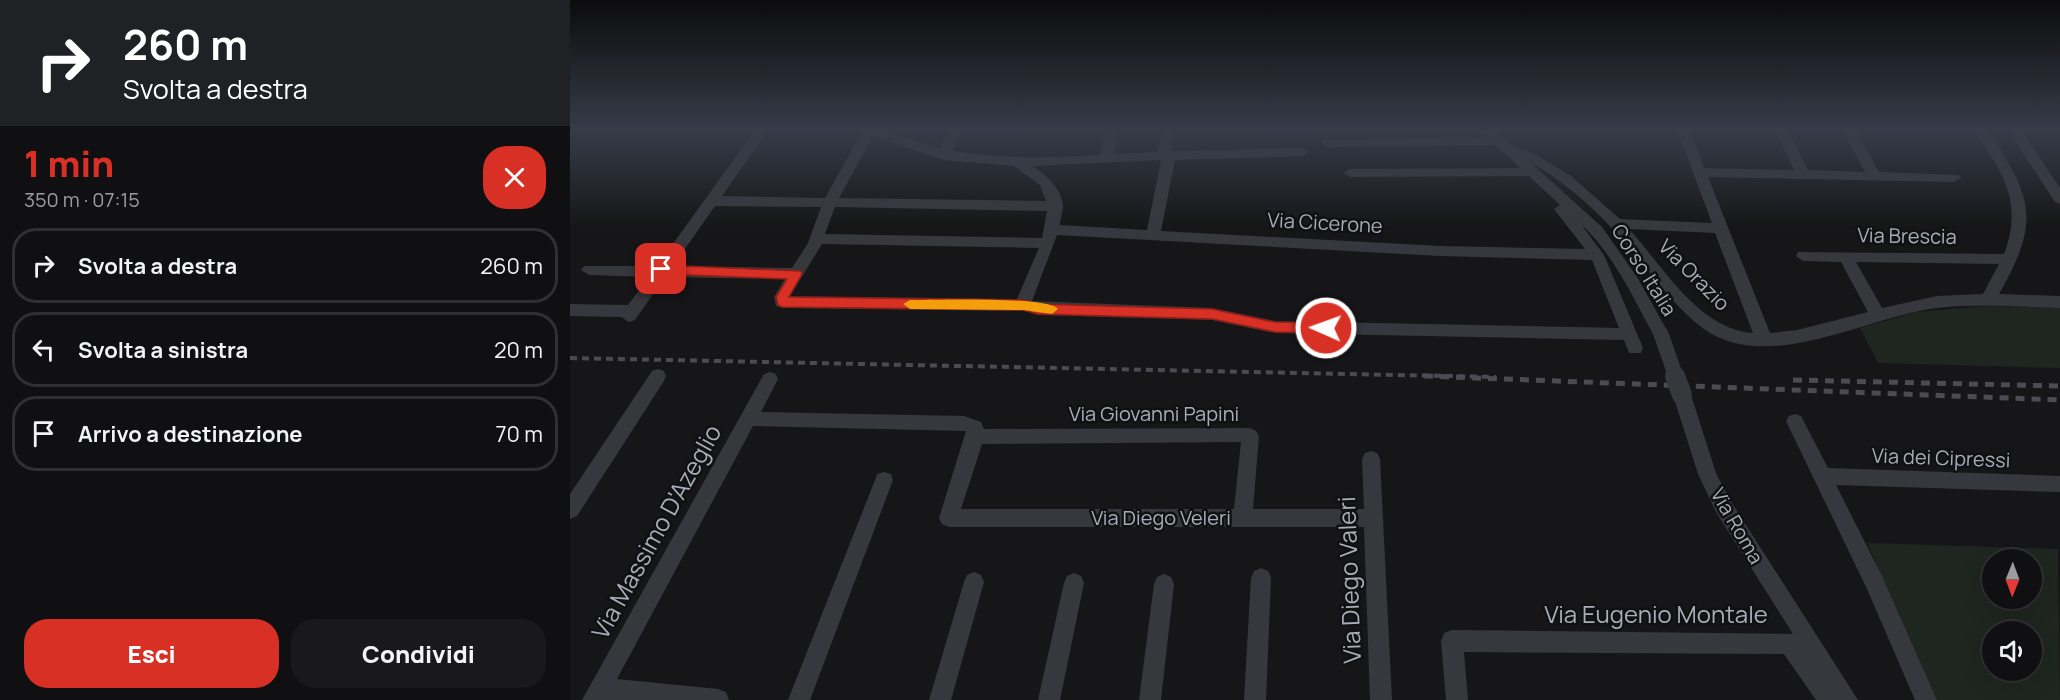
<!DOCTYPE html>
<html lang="it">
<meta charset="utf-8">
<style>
:root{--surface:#101012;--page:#19191b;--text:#f1f3f6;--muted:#9c9d9f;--line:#303032;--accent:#d93025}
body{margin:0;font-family:Manrope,sans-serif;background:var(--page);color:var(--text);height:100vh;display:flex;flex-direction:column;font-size:22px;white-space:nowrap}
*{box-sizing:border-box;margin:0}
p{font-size:20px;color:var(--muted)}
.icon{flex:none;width:33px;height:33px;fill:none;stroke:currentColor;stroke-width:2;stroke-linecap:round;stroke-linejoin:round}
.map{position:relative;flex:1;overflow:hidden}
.side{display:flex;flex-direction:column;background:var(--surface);width:570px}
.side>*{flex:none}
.hud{background:#202124;color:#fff;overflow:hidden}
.needle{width:39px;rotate:181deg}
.fabs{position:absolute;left:1412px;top:549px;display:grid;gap:12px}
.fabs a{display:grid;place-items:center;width:60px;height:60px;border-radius:50%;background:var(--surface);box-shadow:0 6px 24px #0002,0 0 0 2px var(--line);font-size:30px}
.pin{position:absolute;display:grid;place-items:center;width:51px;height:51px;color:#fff;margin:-26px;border-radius:12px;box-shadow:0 3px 9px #0006}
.me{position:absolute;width:66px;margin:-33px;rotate:272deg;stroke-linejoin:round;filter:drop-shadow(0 0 4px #0008)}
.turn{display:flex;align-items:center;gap:21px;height:126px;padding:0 24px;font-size:27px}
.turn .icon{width:78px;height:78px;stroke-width:2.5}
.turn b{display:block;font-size:42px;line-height:51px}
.round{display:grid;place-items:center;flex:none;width:63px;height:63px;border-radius:24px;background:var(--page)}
.summary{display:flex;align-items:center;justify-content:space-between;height:102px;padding:0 24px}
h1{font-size:36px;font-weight:800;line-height:45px;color:var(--accent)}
.primary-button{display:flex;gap:12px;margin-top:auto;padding:12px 24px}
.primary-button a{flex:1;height:69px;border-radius:24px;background:var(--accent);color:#fff;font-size:24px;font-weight:800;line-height:69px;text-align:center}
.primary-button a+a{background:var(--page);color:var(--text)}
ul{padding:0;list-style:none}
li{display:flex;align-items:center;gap:18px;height:75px;margin:0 12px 9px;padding:0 12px;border:3px solid var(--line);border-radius:24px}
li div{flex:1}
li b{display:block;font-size:22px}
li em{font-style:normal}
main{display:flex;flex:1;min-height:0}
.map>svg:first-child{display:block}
.green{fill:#1e261f;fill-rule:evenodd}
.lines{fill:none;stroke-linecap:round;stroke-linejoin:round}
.minor{fill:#37383d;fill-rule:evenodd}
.rail-far1{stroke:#4a4c52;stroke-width:4;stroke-dasharray:7 5;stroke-linecap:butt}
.rail{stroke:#4a4c52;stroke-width:5;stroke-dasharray:9 7;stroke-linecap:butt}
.minor-bridge-far1{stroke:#37383d;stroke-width:15}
.minor-bridge{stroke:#37383d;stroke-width:20}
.route{fill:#d93025;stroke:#8d1f18;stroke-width:1.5}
.slow{fill:#f59e0b}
.labels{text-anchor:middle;stroke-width:5;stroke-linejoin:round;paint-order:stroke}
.street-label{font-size:20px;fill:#a8adb8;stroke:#111113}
.near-street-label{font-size:24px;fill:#a8adb8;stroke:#111113}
</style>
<main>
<section class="side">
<div class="hud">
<div class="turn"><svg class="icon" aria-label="right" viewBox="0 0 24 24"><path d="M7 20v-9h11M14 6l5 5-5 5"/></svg><div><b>260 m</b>Svolta a destra</div></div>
</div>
<div class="summary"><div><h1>1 min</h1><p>350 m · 07:15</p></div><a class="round" style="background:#d93025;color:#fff"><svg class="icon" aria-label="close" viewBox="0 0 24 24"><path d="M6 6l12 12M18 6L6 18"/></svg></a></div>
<ul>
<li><svg class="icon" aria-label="right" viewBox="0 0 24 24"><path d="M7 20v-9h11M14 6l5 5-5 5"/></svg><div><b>Svolta a destra</b></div><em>260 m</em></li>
<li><svg class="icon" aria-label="left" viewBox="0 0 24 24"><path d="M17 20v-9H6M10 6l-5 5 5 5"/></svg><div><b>Svolta a sinistra</b></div><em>20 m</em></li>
<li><svg class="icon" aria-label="arrive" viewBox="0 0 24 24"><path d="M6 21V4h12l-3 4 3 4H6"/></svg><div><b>Arrivo a destinazione</b></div><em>70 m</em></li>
</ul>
<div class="primary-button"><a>Esci</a><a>Condividi</a></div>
</section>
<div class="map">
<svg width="1490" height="700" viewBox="0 0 1490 700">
<rect width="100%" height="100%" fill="#161618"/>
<g class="green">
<polygon points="1414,306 1490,308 1490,368 1308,363 1290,328 1346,312"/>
<path d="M1297 543 1488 549 1490 700H1367ZM1422 560H1461V598H1422ZM1422 632H1461V670H1422Z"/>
</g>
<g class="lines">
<g class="minor">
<path d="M185 130H198L152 196 255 198 293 130H313L370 149 379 130H392L383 151C432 159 480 158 530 155L536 130H548L544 154 588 152 592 130H604L601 151 732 148 739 152 732 156 605 160 591 231 870 246 1015 249 984 209 990 205 959 176 780 177 773 173 780 169 950 168 926 145 758 147 751 143 753 140 917 137 911 130H925L942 146 963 153 1001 176 1050 219 1142 223 1107 130H1120L1134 168 1224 170 1205 130H1218L1238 170 1295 172 1273 130H1286L1309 172 1389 175 1391 178 1384 182 1138 177 1200 333 1227 330 1298 312 1271 262 1233 261 1226 256 1228 252 1434 254C1454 201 1432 172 1404 130H1417C1463 197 1471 221 1429 294L1490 296V308C1449 307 1408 303 1367 308 1298 316 1199 375 1134 329 1109 311 1091 286 1072 263 1040 224 1005 187 961 163L1032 227 1067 277 1099 334 1097 338H1085C1064 299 1044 255 1011 224L1034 255 1073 348 1071 353H1059L1054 340 705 333 642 320 468 315 455 311 212 308 206 306 204 297 215 279 95 277 65 320 59 322 51 317 0 316V304L58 305 79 277 19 275 11 270 14 266H87ZM303 136 374 160 444 166 470 185 476 201 269 198ZM591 160 577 230 490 225C490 220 493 211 493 206 492 189 477 175 462 166ZM145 206 251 207 238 243 222 268 103 266ZM265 207 477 211 472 238 255 234ZM1059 229 1145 233 1183 333C1129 330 1093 266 1059 229ZM487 235 870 256 1022 260 1049 328 705 321 642 308 462 301ZM252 244 469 248 447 299 220 296ZM1286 262 1429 264 1413 294 1367 296 1312 308Z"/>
<polygon points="1438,130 1451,130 1490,188 1490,204 1485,202"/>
<polygon points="88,369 94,371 96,376 94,381 7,516 0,519 0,494 82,371"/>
<path d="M200 372 206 374 208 379 191 412 394 416 411 422 414 429 680 428 686 431 689 436 683 509H794L792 459 795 453 801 451 807 453 810 459 822 700H800L794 527H379L372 524 369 518 396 431 183 426 47 679 148 689 156 692 159 700H12L194 374ZM671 442 664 509H391L412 444Z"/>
<polygon points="1112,388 1118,390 1121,395 1146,473 1160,500 1288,700 1246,700 1214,654 894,652 898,700 876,700 871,641 874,633 882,630 1223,634 1146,512 1128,474 1103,395 1106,390"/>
<polygon points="1225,414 1231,416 1258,468 1490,476 1490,492 1266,485 1312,576 1367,700 1345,700 1297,589 1216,421 1219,416"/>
<polygon points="314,472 321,474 323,480 240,700 218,700 305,480 307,474"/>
<polygon points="691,568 698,571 701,578 696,700 674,700 681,578 684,571"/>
<polygon points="404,572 411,575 414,582 381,700 359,700 394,582 397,575"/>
<polygon points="504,573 511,576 514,583 490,700 468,700 494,583 497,576"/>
<polygon points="594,574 601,577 604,584 591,700 569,700 584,584 587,577"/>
</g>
<polyline class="rail-far1" points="0,358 926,377"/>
<g class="rail">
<polyline points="854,376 1490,400"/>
<polyline points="1223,380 1490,386"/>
</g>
<polyline class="minor-bridge-far1" points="1091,334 1106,377"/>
<polyline class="minor-bridge" points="1105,376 1112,395"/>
</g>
<linearGradient id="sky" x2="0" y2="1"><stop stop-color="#0c0c0d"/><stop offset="0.57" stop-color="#363c48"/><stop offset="1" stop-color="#363c48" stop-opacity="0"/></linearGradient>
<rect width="1490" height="228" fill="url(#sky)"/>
<polygon class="route" points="91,265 231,271 232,274 219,297 453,300 468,304 642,309 705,322 756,323 763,328 756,333 705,332 642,319 468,314 453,310 212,307 208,305 206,297 217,279 91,274 85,269"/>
<path class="slow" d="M340 300C362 300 479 296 488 309L482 314 453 310 340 309 333 304Z"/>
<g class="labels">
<g class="street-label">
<text transform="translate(755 223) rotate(3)" y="7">Via Cicerone</text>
<text transform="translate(1337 236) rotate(1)" y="7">Via Brescia</text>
<text transform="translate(1074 270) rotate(58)" y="7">Corso Italia</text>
<text transform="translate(1124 275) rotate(45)" y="7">Via Orazio</text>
<text x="584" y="421">Via Giovanni Papini</text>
<text transform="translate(1371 458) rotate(2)" y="7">Via dei Cipressi</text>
<text x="591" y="525">Via Diego Veleri</text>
<text transform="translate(1167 526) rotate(60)" y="7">Via Roma</text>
</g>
<g class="near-street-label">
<text transform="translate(87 532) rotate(-61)" y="8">Via Massimo D'Azeglio</text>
<text transform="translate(780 580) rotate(-92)" y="8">Via Diego Valeri</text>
<text x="1086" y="623">Via Eugenio Montale</text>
</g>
</g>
</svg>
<div class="fabs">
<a><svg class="needle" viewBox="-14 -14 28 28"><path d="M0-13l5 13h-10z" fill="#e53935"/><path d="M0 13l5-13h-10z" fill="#9c9d9f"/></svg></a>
<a><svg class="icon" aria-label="sound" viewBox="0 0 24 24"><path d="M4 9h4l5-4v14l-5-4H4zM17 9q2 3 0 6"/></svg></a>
</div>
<div class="pin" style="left:91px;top:269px;background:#d93025"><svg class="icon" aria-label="arrive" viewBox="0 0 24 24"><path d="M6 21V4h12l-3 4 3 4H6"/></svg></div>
<svg class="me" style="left:756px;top:328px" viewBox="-20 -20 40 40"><circle r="17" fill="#d93025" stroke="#fff" stroke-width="3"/><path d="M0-11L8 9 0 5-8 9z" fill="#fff"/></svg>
</div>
</main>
